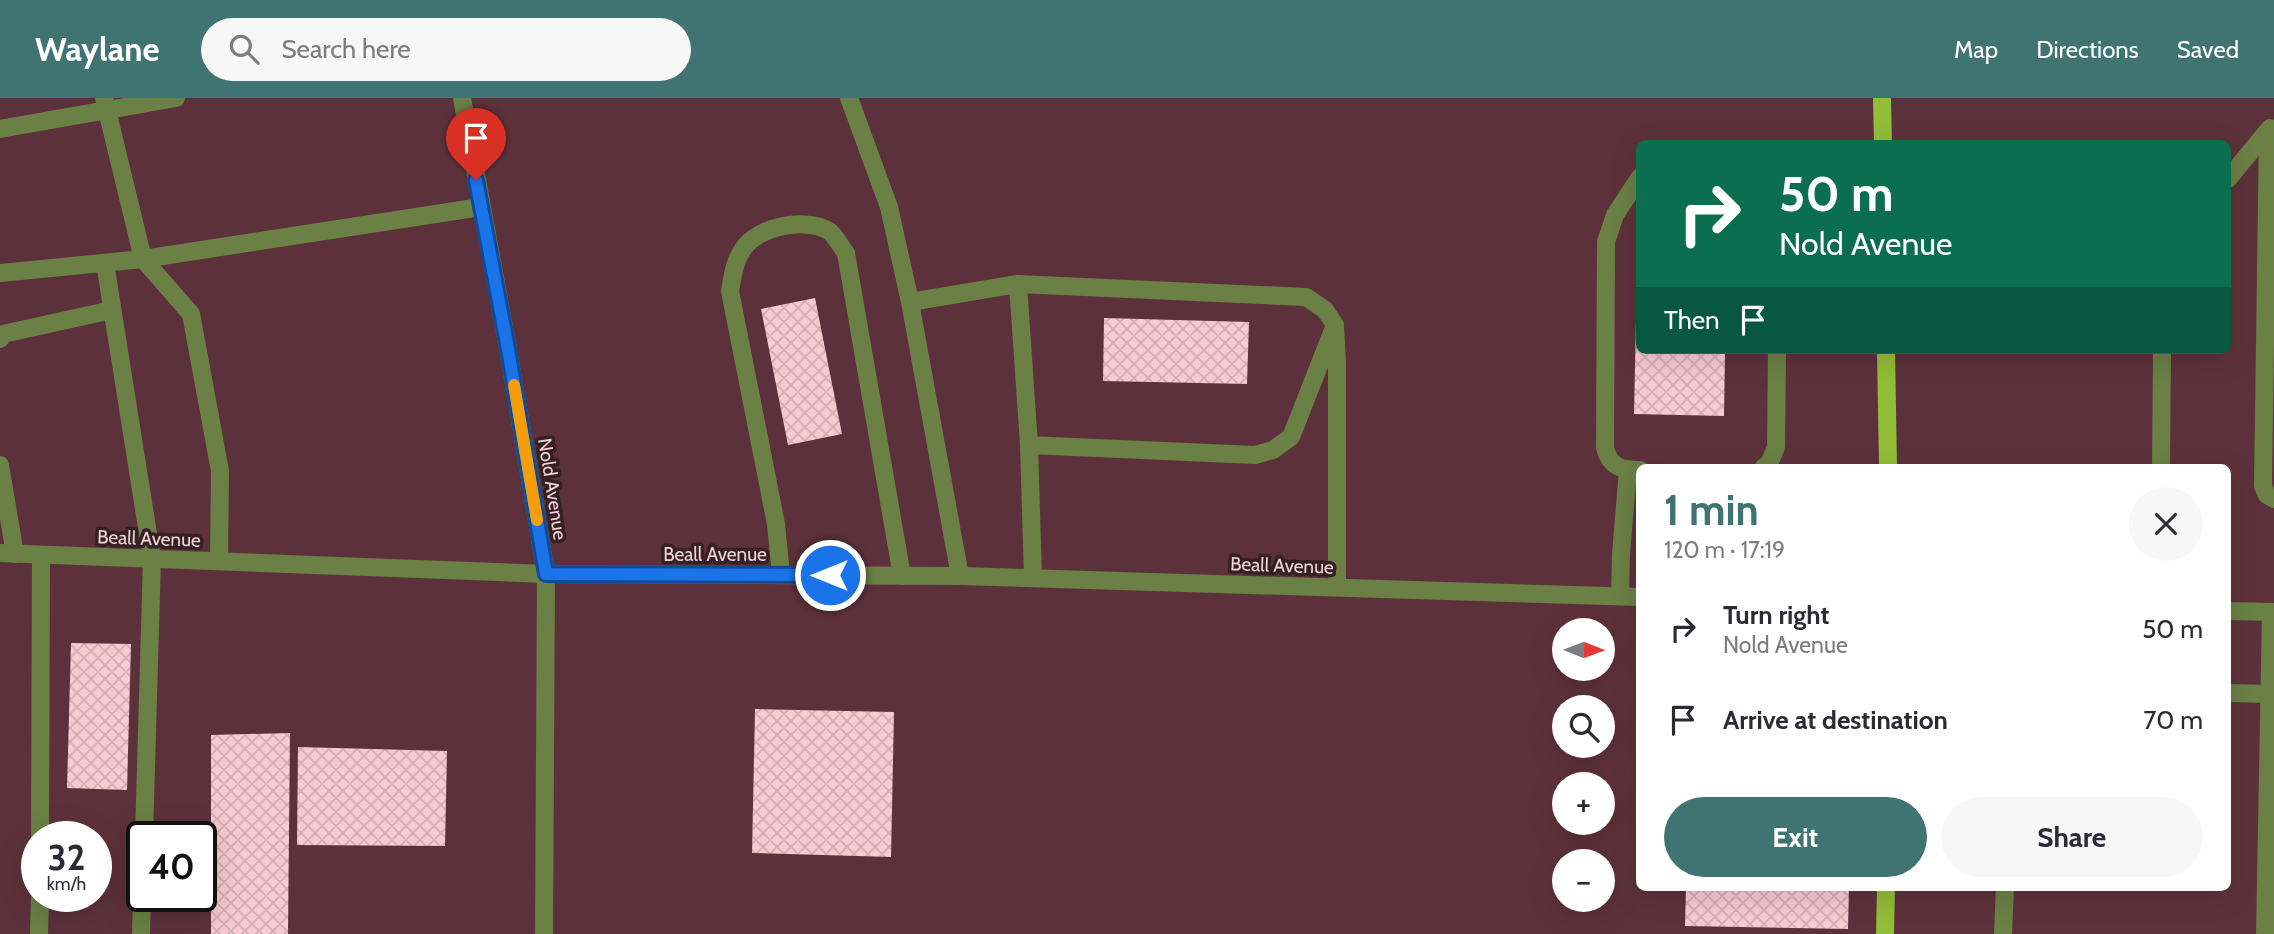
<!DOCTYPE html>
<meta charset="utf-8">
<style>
:root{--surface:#fff;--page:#f7f7f7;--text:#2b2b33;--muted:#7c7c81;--accent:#3f7473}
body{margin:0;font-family:Cabin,sans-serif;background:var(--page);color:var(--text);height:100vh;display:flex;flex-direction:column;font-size:26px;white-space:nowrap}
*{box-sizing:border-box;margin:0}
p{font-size:23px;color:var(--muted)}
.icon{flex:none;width:38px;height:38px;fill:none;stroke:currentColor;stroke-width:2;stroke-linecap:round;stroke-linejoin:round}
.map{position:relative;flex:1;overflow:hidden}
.drawer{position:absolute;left:1636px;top:366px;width:595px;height:427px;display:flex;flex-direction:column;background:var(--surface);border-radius:10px;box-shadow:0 7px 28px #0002}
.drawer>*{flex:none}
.hud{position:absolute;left:1636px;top:42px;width:595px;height:214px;border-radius:10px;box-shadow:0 7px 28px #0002;background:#0b6e4f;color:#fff;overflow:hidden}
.needle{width:46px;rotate:91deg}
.tools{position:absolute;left:1552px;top:520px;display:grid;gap:14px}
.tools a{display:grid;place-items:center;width:63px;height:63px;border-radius:50%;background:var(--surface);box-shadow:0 7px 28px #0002;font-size:35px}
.speed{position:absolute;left:21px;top:723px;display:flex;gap:14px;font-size:35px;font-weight:700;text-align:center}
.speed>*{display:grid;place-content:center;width:91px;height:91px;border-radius:50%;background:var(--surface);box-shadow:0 7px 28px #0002;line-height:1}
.speed small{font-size:18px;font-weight:400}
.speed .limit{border:4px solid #111;border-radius:10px;background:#fff;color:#111}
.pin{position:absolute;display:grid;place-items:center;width:60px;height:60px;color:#fff;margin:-72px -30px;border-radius:50% 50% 50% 0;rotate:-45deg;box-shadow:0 0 7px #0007}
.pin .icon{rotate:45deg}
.me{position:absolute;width:77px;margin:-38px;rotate:270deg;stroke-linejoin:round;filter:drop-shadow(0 0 5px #0008)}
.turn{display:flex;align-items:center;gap:24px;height:147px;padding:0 28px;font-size:32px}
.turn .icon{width:91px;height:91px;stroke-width:2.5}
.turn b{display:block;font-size:49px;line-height:60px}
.then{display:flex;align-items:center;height:66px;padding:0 28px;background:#0003;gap:14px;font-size:26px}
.round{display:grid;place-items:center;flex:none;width:74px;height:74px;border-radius:37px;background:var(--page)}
.headline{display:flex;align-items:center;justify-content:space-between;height:119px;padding:0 28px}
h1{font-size:42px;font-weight:800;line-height:52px;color:var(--accent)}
.button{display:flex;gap:14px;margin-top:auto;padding:14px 28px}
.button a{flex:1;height:80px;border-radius:42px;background:var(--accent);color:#fff;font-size:28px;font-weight:800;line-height:80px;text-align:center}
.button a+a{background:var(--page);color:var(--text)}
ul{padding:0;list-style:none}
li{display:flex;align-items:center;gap:21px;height:91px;padding:0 28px}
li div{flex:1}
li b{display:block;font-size:26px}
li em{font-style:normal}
header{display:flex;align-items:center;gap:42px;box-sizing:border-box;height:98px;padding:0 35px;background:var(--accent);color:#fff}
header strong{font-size:33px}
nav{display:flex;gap:38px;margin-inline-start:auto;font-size:24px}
.search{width:490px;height:63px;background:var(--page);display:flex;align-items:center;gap:18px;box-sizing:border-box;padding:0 24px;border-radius:38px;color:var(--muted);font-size:26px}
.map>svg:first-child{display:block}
.building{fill:url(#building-cross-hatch)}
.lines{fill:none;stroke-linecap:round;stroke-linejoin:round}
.minor{stroke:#6a8045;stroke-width:18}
.major{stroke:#91bd38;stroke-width:18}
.route-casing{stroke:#114b97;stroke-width:18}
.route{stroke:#1a73e8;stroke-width:12}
.slow{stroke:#f59e0b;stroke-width:12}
.labels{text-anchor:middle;stroke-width:7;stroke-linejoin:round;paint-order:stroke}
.street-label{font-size:19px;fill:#efd2d7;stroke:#352024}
</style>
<header>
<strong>Waylane</strong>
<div class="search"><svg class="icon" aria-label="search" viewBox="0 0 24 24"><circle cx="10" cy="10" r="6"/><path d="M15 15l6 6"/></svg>Search here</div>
<nav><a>Map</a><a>Directions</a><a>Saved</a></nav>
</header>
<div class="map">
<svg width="2274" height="836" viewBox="0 0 2274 836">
<defs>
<pattern id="building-cross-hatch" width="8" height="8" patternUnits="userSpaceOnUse" patternTransform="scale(1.75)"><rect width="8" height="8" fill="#f7c9d1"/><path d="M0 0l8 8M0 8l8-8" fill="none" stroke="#d4adb4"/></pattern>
</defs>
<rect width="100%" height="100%" fill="#5d313b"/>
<g class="building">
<polygon points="1637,175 1640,175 1640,252 1725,252 1724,318 1634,316"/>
<polygon points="815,200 842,336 788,347 761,211"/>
<polygon points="1104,220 1249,224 1247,286 1103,283"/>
<polygon points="71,545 131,546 127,692 67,690"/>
<polygon points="755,611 894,614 891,759 752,755"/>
<polygon points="290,635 288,836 211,836 211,637"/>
<polygon points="298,649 447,653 445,748 297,747"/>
<polygon points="1686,789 1849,789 1848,831 1685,828"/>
</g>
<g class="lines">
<g class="minor">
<polyline points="104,0 143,161 481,109"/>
<polyline points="462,0 508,251 546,476 544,836"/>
<polyline points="849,0 889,109 910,204 960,478"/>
<polyline points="0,31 176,0"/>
<polyline points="2268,33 2263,388 2267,397 2274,401"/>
<path d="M1640 79 1615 117 1606 144 1605 350C1610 369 1621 372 1640 372"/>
<polyline points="2228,81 2270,30"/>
<polyline points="105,165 152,461 144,738"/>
<polyline points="0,175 143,161 191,216 220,373 219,463"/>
<polyline points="910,204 1018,186"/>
<polyline points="1335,227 1291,339 1273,352 1255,357 1029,347 1018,186 1306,199 1325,212 1335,227 1337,265 1337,489"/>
<polyline points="0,241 3,236 112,212"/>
<polyline points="1029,347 1033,480"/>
<polyline points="0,367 15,456"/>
<polyline points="1764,369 1769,366 1776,349 1777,252"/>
<polyline points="2161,369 2162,252"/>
<polyline points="0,455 546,476 960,478 1640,499"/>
<path d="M781 477 776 426 730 193C733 177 734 164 743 151 758 128 806 119 829 133 835 137 841 149 846 155L902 478"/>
<polyline points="1620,498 1621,456 1628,372"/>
<polyline points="2228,513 2274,514"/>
<polyline points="2228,595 2269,596"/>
<polyline points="40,738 41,457"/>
<polyline points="39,836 40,798"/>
<polyline points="141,836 142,798"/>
<polyline points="2003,836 2005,789"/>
<polyline points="2265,836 2271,514"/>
</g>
<g class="major">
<polyline points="1882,0 1883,46"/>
<polyline points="1886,252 1888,369"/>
<polyline points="1885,836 1886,789"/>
</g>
</g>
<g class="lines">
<g class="route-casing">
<polyline id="route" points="476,82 508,251 546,476 830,477"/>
</g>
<use href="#route" class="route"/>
<polyline class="slow" points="514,287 537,422"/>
</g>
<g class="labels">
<g class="street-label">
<text transform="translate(553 391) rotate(81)" y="7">Nold Avenue</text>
<text transform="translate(149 440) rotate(2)" y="7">Beall Avenue</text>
<text x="715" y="463">Beall Avenue</text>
<text transform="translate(1282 467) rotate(2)" y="7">Beall Avenue</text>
</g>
</g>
</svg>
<div class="tools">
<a><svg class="needle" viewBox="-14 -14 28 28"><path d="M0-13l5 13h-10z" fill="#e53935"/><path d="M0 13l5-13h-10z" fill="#7c7c81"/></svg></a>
<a><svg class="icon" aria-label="search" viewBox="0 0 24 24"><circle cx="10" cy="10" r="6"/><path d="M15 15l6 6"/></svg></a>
<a>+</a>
<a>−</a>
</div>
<div class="speed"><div>32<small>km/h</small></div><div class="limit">40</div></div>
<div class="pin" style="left:476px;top:82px;background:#d93025"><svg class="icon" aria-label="arrive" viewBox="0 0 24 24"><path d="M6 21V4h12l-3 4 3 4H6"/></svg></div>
<svg class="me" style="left:830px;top:477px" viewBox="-20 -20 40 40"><circle r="17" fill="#1a73e8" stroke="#fff" stroke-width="3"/><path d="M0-11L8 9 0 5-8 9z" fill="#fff"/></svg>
<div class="hud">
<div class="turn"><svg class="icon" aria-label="right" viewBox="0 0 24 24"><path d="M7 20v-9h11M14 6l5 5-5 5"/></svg><div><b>50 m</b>Nold Avenue</div></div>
<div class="then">Then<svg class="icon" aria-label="arrive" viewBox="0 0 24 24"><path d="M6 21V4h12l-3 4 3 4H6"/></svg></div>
</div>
<section class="drawer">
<div class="headline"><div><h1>1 min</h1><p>120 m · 17:19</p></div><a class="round"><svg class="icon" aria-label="close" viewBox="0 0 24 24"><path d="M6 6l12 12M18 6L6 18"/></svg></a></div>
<ul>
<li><svg class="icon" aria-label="right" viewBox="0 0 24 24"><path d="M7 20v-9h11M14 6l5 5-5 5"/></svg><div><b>Turn right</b><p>Nold Avenue</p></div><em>50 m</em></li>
<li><svg class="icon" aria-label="arrive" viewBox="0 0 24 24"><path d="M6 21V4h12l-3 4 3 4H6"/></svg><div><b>Arrive at destination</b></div><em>70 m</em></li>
</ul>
<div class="button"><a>Exit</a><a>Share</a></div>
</section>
</div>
